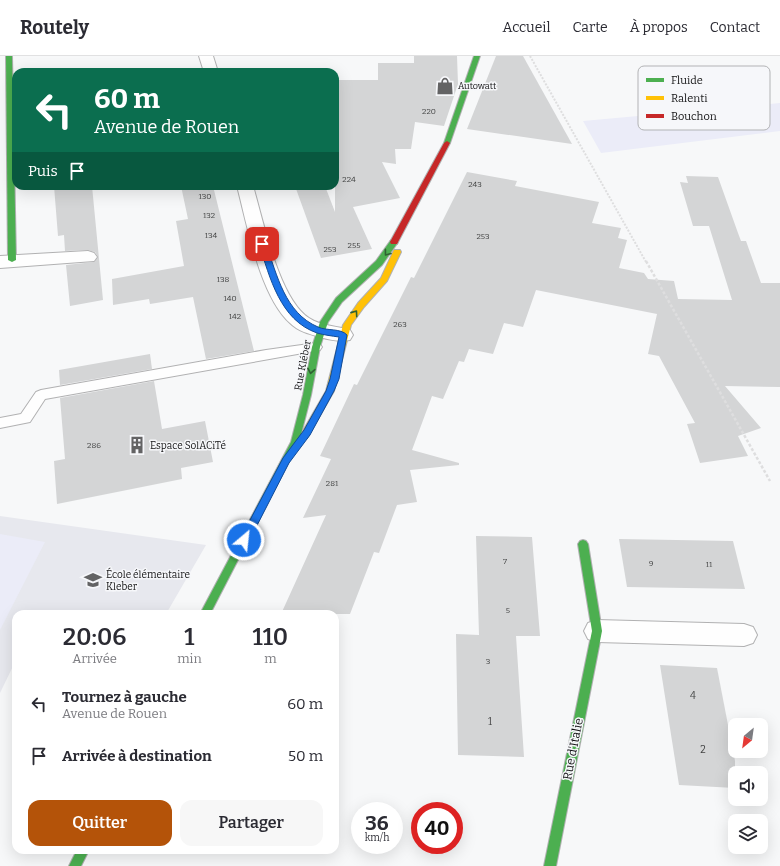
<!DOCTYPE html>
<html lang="fr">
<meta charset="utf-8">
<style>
:root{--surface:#fff;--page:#f7f7f7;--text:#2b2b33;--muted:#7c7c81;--line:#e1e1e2;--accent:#b45309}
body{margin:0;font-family:Bitter,serif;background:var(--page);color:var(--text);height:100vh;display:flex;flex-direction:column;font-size:15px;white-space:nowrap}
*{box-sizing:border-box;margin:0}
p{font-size:13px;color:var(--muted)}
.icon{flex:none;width:22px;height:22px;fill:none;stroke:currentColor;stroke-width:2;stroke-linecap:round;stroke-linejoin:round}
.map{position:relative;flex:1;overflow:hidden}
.sheet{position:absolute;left:12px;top:554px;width:327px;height:244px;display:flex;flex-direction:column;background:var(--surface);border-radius:12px;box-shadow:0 4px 16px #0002}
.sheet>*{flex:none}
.top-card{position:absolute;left:12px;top:12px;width:327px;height:122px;border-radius:12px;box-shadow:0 4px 16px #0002;background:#0b6e4f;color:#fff;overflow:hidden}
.needle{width:26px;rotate:209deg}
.fabs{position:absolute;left:728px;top:662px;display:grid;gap:8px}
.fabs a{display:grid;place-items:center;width:40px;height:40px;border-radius:8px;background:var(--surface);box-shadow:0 4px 16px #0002;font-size:20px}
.speed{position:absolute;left:351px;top:746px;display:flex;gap:8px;font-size:20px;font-weight:700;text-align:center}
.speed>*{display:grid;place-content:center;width:52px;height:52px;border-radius:50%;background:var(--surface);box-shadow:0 4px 16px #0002;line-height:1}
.speed small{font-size:10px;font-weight:400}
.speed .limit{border:6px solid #d22;background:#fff;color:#111}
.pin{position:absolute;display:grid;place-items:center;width:34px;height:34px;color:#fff;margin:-17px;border-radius:8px;box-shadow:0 2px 6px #0006}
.me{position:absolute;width:44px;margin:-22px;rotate:28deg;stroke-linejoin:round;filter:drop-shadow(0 0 3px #0008)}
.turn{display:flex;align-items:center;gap:14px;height:84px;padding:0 16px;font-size:18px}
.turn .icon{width:52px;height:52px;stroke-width:2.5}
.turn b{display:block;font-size:28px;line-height:34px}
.then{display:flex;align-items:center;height:38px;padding:0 16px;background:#0003;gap:8px;font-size:15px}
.eta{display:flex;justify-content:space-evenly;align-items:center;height:68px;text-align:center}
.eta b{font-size:24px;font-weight:600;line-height:28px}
.primary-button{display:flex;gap:8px;margin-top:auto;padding:8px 16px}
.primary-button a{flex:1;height:46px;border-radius:12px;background:var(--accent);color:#fff;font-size:16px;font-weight:600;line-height:46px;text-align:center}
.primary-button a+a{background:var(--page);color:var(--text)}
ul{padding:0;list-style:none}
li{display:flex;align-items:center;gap:12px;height:52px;padding:0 16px}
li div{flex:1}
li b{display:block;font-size:15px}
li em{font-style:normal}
header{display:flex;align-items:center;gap:24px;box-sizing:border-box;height:56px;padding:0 20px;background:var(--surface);border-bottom:1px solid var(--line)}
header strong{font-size:19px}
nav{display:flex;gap:22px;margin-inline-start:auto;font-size:14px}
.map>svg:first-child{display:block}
.built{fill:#e7e8ee}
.green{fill:#ebecf8}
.building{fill:#d4d5d6}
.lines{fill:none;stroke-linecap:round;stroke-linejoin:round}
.lane-casing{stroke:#b1b1b2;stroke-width:2}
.street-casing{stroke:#b1b1b2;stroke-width:2}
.fast-casing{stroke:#b1b1b2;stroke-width:2}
.slow-casing{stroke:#b1b1b2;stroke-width:2}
.jam-casing{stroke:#b1b1b2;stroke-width:2}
.path-far1{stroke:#dededf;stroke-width:2;stroke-dasharray:2 1.5;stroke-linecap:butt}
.path{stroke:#dededf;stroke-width:2.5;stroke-dasharray:3 2;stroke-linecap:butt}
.lane{fill:#fefefe;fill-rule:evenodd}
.street{fill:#fefefe;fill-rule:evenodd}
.fast{fill:#4caf50;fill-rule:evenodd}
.slow{fill:#ffc107;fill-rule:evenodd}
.jam{fill:#c62828;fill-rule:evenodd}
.oneway{stroke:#306132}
.route{fill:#1a73e8;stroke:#114b97}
.labels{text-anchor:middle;stroke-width:3;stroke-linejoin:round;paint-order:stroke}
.number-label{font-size:8px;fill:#434444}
.far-poi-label{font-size:9px;fill:#131314;stroke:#f6f7fa;text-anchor:start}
.street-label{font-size:10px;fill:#131314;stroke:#f6f7fa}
.poi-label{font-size:10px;fill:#131314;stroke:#f6f7fa;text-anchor:start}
.near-number-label{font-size:10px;fill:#434444}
.near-street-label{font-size:12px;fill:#131314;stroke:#f6f7fa}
.key{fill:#f6f7fa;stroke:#b2b3b5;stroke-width:1}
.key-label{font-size:11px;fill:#131314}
</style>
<header>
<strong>Routely</strong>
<nav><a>Accueil</a><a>Carte</a><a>À propos</a><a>Contact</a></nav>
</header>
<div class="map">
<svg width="780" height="810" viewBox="0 0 780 810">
<rect width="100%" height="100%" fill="#f7f8f9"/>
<polygon class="built" points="0,460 206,489 166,558 16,558 16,604 0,637"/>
<g class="green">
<polygon points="780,47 780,75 601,97 583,65"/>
<polygon points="0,478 45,486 0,574"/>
</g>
<g class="building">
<polygon points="414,0 457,0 458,28 444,70 415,66 411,93 395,93 396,108 382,106 400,142 353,151 372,193 321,202 295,130 325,130 335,156 335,24 378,24 378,7 414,7"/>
<polygon points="496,0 523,0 572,88 467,73"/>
<polygon points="467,116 517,125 515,130 599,146 592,167 621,172 618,182 627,184 619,212 644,217 648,223 674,225 678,243 732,244 709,170 693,170 680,126 688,127 686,120 718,121 738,177 741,185 746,185 761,227 780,227 780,331 725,330 761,372 738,380 748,400 700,407 687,368 695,367 659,300 648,298 657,258 536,234 523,271 504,267 493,298 469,293 464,306 459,305 443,343 432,340 412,394 459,407 459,409 410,414 417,446 397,449 379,497 374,496 350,558 281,558 326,459 303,462 331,403 320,400 354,328 357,329 411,221 414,222"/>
<polygon points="54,130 92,130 103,244 70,250 66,209 94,206 98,201 95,196 88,194 65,195 64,179 58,180"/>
<polygon points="181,130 213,130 254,295 206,303 193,241 150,248 149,243 113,249 112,223 184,210 176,165 188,163"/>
<polygon points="150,298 152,313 60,329 59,314"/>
<polygon points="154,325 162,373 205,365 213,406 181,412 182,423 57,448 54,405 65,403 60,342"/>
<polygon points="476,480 532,481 540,580 516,580 524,701 458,699 456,578 479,579"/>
<polygon points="619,483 733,485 745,533 627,531"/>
<polygon points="660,609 717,612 735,705 735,732 679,729"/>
</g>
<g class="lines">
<g class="lane-casing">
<polygon id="lane" points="316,287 320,288 322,291 320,294 45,343 30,366 0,372 0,362 21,358 36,336 41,334 266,294"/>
</g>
<g class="street-casing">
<g id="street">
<polygon points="199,0 213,0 218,16 204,16"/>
<path d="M237 130H253C263 164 279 243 309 262 321 270 336 270 350 274L353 279 350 284C340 286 330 284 320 281 309 278 298 275 290 267 260 240 247 168 237 130Z"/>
<polygon points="88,195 94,197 97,201 94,205 0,212 0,200"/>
<polygon points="597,564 744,568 753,571 757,579 753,587 744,590 597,586 588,583 584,575 588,567"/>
</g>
</g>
<g class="fast-casing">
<g id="fast">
<polygon points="6,0 12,0 16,204 12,206 8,204"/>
<polygon points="474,0 480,0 450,87 445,88 444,87"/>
<polygon points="391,184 397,184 398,186 382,209 342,246 328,266 320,291 311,339 299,386 210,558 200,558 291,386 303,339 312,291 320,266 336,242 376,205"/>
<polygon points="583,484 586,485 588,488 602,575 556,810 544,810 592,575 578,488 580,485"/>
<polygon points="77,794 89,794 81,810 69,810"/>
</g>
</g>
<g class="slow-casing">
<polygon id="slow" points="394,194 400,194 401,196 387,225 364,251 351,269 334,335 307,382 301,382 300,380 326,335 343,269 358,247 381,222"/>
</g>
<g class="jam-casing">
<polygon id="jam" points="447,85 450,87 398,186 397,188 391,188 390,186 444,87"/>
</g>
<polyline class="path-far1" points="530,0 646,206"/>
<polyline class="path" points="646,205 770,425"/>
<use href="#lane" class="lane"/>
<use href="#street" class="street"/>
<use href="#fast" class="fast"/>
<use href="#slow" class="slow"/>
<use href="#jam" class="jam"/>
</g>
<defs><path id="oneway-chevron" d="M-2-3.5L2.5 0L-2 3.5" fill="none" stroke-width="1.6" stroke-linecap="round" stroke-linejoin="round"/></defs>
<g class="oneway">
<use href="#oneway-chevron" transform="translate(387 197) rotate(127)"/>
<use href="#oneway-chevron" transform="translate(355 257) rotate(-55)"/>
<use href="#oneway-chevron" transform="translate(311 315) rotate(100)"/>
</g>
<path class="route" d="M260 186 266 188C277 219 285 257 318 271 326 275 341 272 347 279L339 323 334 335 310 379 289 407 248 487H241L239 484 241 481 283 402 304 374 326 335 330 323 339 281C332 280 324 279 317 277 280 264 270 222 259 188Z"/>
<defs>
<g id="shop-bare" transform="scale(1.38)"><path d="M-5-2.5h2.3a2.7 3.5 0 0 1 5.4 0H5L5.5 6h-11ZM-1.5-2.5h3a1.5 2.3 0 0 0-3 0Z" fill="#636364" stroke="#f6f7fa" stroke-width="2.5" paint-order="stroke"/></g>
<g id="building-bare" transform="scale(1.38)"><path d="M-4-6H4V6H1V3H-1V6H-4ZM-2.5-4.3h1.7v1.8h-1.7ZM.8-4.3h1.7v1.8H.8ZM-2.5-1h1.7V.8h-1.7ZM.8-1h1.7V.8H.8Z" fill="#636364" stroke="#f6f7fa" stroke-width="2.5" paint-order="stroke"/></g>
<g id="school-bare" transform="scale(1.38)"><path d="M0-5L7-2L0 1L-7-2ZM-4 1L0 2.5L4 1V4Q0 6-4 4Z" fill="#636364" stroke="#f6f7fa" stroke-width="2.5" paint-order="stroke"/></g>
</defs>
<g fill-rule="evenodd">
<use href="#shop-bare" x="445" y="30"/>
<use href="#building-bare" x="137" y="389"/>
<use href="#school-bare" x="93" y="524"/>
</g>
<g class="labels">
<g class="number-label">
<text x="429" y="58">220</text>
<text x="349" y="126">224</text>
<text x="475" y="131">243</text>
<text x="205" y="143">130</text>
<text x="209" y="162">132</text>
<text x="211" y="182">134</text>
<text x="483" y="183">253</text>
<text x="354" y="192">255</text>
<text x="330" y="196">253</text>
<text x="223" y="226">138</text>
<text x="230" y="245">140</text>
<text x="235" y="263">142</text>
<text x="400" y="271">263</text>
<text x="94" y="392">286</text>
<text x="332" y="430">281</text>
<text x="505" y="508">7</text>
<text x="651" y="510">9</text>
<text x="709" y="511">11</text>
<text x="508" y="557">5</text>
<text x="488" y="608">3</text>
</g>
<g class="far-poi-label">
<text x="458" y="33">Autowatt</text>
</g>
<g class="street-label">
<text transform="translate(302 309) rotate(-79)" y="4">Rue Kléber</text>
</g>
<g class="poi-label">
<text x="150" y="393">Espace SolACiTé</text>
<text x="106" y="522">École élémentaire<tspan x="106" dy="12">Kleber</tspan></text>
</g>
<g class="near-number-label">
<text x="693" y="643">4</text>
<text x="490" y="669">1</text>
<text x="703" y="697">2</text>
</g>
<g class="near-street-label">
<text transform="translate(573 693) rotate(-79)" y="4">Rue d'Italie</text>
</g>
</g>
<rect x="638" y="10" width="132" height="64" rx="6" class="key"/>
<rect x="646" y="22" width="18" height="4" fill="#4caf50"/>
<rect x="646" y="40" width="18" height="4" fill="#ffc107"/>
<rect x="646" y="58" width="18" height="4" fill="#c62828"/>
<g class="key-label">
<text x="671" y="28">Fluide</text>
<text x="671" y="46">Ralenti</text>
<text x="671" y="64">Bouchon</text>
</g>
</svg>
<div class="fabs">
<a><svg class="needle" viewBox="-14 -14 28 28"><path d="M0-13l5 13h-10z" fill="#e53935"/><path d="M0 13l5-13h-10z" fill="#7c7c81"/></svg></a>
<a><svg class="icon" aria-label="sound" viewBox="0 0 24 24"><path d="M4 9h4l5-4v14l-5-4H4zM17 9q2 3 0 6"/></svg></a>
<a><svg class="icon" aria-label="layers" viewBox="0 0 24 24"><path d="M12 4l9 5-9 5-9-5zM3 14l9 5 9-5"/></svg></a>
</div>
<div class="speed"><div>36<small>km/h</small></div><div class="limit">40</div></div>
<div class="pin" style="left:262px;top:188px;background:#d93025"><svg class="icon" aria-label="arrive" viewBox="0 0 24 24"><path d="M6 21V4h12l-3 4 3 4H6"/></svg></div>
<svg class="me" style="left:244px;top:484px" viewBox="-20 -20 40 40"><circle r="17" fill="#1a73e8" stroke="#fff" stroke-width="3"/><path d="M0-11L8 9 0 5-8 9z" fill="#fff"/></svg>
<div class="top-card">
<div class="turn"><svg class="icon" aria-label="left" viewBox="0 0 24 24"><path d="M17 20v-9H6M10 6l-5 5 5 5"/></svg><div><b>60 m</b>Avenue de Rouen</div></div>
<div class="then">Puis<svg class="icon" aria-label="arrive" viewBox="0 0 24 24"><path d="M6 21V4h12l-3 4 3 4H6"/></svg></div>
</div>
<section class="sheet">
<div class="eta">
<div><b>20:06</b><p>Arrivée</p></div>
<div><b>1</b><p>min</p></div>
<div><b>110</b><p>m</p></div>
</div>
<ul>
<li><svg class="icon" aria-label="left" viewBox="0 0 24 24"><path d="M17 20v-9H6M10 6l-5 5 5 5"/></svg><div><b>Tournez à gauche</b><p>Avenue de Rouen</p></div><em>60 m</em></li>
<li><svg class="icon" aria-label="arrive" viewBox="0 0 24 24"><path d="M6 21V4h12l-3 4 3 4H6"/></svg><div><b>Arrivée à destination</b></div><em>50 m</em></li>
</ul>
<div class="primary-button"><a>Quitter</a><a>Partager</a></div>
</section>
</div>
